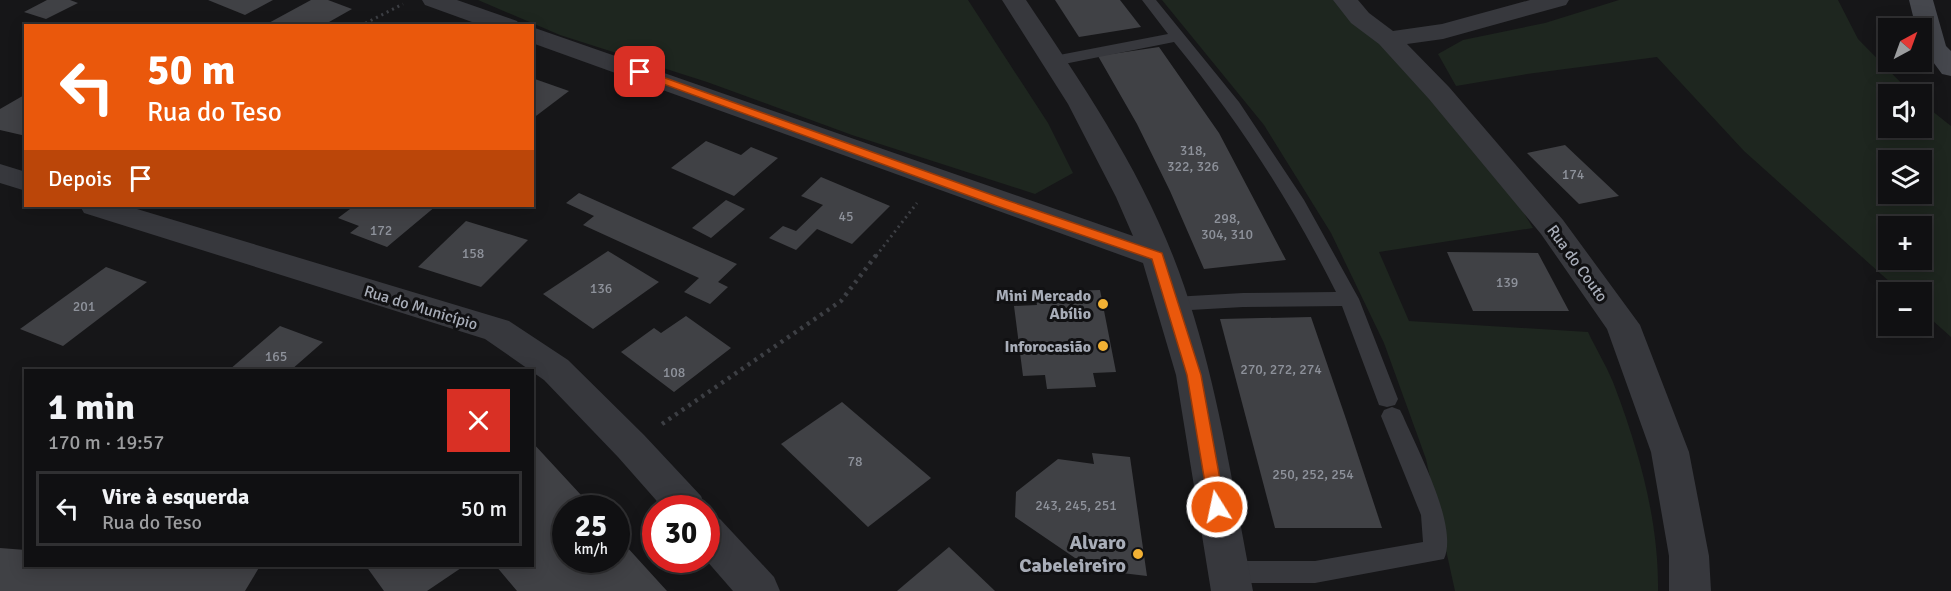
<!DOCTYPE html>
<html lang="pt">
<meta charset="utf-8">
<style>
:root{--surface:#101012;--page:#19191b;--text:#f1f3f6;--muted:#9c9d9f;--line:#303032}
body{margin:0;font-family:Signika,sans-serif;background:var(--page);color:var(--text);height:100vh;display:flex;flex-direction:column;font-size:22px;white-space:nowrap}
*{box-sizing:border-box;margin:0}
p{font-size:20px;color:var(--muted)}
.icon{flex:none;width:33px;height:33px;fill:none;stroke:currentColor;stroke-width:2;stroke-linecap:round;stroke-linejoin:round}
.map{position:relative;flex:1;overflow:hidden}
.drawer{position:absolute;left:24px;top:369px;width:510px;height:198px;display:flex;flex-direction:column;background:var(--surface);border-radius:0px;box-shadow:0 3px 15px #0003,0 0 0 2px var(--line)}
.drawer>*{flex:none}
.hud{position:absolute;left:24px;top:24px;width:510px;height:183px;border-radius:0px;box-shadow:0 3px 15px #0003,0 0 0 2px var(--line);background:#ea580c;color:#fff;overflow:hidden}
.needle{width:39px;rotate:41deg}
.tools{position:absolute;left:1878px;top:18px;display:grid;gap:12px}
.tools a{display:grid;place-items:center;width:54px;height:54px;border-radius:0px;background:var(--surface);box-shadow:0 3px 15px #0003,0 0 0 2px var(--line);font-size:30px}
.speed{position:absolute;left:552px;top:495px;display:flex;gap:12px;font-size:30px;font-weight:700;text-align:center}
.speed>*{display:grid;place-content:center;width:78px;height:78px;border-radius:50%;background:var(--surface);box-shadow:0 3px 15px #0003,0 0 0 2px var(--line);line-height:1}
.speed small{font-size:15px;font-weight:400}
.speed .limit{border:9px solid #d22;background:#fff;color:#111}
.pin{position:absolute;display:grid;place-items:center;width:51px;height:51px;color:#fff;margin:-26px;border-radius:12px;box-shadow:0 3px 9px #0006}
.me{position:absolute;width:66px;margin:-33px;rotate:350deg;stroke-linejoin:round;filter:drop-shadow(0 0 4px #0008)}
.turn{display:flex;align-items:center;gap:21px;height:126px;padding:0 24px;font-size:27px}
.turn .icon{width:78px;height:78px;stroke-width:2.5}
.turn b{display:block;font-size:42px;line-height:51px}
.then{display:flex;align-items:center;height:57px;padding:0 24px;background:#0003;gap:12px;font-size:22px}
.round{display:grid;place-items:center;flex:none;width:63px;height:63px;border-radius:0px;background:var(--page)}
.summary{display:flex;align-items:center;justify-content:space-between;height:102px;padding:0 24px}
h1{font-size:36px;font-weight:800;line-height:45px}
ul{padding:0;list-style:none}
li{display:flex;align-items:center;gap:18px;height:75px;margin:0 12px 9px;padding:0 12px;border:3px solid var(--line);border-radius:0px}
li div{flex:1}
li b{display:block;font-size:22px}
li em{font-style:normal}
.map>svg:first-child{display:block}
.green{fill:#1e261f;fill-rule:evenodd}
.building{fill:#404145}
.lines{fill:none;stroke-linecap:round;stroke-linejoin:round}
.path-far1{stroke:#3d3f44;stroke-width:3;stroke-dasharray:2 4;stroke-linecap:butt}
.path{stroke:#3d3f44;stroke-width:4.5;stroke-dasharray:3 5;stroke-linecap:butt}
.service{fill:#37383d;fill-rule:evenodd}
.minor{fill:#37383d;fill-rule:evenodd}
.secondary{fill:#45474d;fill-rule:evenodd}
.route{fill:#ea580c;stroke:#983908;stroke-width:1.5}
.poi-dot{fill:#f2b134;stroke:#111113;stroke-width:2}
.labels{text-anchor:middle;stroke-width:6;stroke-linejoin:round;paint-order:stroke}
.number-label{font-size:14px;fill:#8e929b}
.street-label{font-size:16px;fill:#a8adb8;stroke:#111113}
.poi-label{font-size:16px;font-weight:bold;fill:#a8adb8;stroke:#111113;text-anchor:end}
.near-poi-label{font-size:20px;font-weight:bold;fill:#a8adb8;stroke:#111113;text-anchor:end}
</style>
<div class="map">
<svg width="1951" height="591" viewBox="0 0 1951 591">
<rect width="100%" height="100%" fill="#161618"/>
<g class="green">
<polygon points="478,0 968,0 1048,123 1073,173 1035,194 852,135 707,82 560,35"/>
<path d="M1162 0H1337L1375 34 1498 171 1533 228 1379 252 1409 321 1588 332C1597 351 1609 370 1616 390 1640 454 1659 523 1658 591H1455L1426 459 1384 343 1331 233 1264 125Z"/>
<path d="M1619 0H1838L1858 39 1912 94H1888V128H1922V103L1951 126V337L1922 311V292H1901L1744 151 1657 57 1527 74 1456 86 1438 54 1463 40 1545 23ZM1888 160H1922V194H1888ZM1888 226H1922V260H1888Z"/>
</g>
<g class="building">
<polygon points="47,0 70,0 78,3 46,19 24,12"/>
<polygon points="208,0 273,0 245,15"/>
<polygon points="311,0 328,0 352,9 322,26 265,25"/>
<polygon points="1055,0 1120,0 1141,27 1079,37"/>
<polygon points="1159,47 1219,133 1286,260 1204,269 1170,191 1137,124 1098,56"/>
<polygon points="532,78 569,91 532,119"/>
<polygon points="26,94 26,136 0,130 0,109"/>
<polygon points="706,141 741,155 751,147 778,158 734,196 671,168"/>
<polygon points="1565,145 1619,196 1579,204 1527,153"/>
<polygon points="821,177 890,206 852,244 817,229 796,250 769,238 783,226 796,231 823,205 801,196"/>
<polygon points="579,193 737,264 718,282 728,287 710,304 684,292 699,278 583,225 594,216 566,203"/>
<polygon points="726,200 745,209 711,238 692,228"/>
<polygon points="354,206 436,206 387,247 350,233 359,226 338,218"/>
<polygon points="466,221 528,240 481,287 418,267"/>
<polygon points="608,251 659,282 593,329 543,294"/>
<polygon points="1447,252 1538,253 1569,311 1473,311"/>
<polygon points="106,267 147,282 63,346 20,329"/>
<polygon points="1100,290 1116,372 1093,373 1096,387 1047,389 1045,375 1023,376 1014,306 1037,305 1035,292"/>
<polygon points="686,316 731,348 674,392 621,352 654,328 661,333"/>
<polygon points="1311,317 1346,419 1382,528 1275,528 1220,319"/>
<polygon points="280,326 323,342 291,370 229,370"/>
<polygon points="842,402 931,478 868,527 781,444"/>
<polygon points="532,442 593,508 566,508 566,560 616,560 616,535 667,591 517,591 496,566 532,566"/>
<polygon points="1092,453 1130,457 1147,576 1105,571 1102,560 1075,558 1015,517 1016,492 1058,459 1094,464"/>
<polygon points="949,547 995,591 897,591"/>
<polygon points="0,548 26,550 26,566 260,566 245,591 0,591"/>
<polygon points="366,566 464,566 427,591 384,591"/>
</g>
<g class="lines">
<g class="path-far1">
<polyline points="360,26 403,4"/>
<polyline points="876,256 917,203"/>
</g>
<polyline class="path" points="662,424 841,301 877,254"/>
<g class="service">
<path d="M1142 0H1156L1239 102 1304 200 1359 299 1398 399 1395 405 1387 407 1379 405 1342 306 1243 307 1173 311 1166 309 1163 304 1166 299 1173 297 1243 293 1336 292C1291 202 1238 120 1174 42L1054 66 1046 61 1054 56 1168 34Z"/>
<path d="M1392 407 1400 410 1403 416C1417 449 1459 526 1444 559L1315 583H1229L1220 580 1217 572 1220 564 1229 561H1315L1423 542 1421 515 1381 416 1384 410Z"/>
</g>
<g class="minor">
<polygon points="422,0 457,0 517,21 520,26 483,26 425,5"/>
<path d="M1002 0H1026C1081 82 1137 164 1173 256 1215 363 1231 478 1253 591H1211L1176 375 1143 263 532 43V27L1133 236 1116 197 1068 104Z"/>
<polygon points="1333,0 1358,0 1369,13 1393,31 1442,24 1530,0 1569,0 1566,5 1443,39 1407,44 1449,87 1563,220 1640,325 1689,452 1709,556 1711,591 1669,591 1669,556 1651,452 1607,329 1541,234 1429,99 1379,44 1351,23"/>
<polygon points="0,164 26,172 26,191 0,183"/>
<polygon points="80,206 127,206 509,321 568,360 644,435 701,496 706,508 663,508 618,457 544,380 485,339 84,213"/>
<polygon points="706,514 720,519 774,577 780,591 733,591 706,560"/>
</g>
<polygon class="secondary" points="1909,0 1933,0 1946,46 1951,51 1951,76 1942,74 1922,47 1922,28 1916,28"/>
</g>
<polygon class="route" points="640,69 1006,200 1162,253 1201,375 1225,507 1223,512 1217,514 1211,512 1209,507 1187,375 1152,259 997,206 636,74 636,70"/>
<g class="poi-dot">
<circle cx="1103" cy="304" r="6"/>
<circle cx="1103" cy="346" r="6"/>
<circle cx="1138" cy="554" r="6"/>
</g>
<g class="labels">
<g class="number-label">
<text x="1193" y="155">318,<tspan x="1193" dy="16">322, 326</tspan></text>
<text x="1573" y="179">174</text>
<text x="846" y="221">45</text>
<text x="1227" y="223">298,<tspan x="1227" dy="16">304, 310</tspan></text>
<text x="381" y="235">172</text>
<text x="473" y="258">158</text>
<text x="1507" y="287">139</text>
<text x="601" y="293">136</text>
<text x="84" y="311">201</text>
<text x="276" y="361">165</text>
<text x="1281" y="374">270, 272, 274</text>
<text x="674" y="377">108</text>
<text x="855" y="466">78</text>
<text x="1313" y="479">250, 252, 254</text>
<text x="1076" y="510">243, 245, 251</text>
</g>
<g class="street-label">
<text transform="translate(1578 263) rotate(54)" y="6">Rua do Couto</text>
<text transform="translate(421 307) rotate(17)" y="6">Rua do Município</text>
</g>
<g class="poi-label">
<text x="1091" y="301">Mini Mercado<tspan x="1091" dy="18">Abílio</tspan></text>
<text x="1091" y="352">Inforocasião</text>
</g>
<g class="near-poi-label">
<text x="1126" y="549">Alvaro<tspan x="1126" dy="23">Cabeleireiro</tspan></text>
</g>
</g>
</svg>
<div class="tools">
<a><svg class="needle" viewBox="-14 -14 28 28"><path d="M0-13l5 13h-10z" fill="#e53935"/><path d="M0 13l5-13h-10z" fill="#9c9d9f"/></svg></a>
<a><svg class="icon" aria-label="sound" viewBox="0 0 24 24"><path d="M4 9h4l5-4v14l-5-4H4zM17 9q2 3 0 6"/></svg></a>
<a><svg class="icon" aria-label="layers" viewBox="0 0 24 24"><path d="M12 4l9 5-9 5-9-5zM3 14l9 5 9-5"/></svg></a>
<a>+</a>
<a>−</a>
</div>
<div class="speed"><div>25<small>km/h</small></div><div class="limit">30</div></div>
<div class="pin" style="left:640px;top:72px;background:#d93025"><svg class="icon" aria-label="arrive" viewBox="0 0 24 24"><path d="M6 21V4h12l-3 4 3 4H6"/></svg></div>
<svg class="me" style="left:1217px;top:507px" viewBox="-20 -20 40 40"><circle r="17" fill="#ea580c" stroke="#fff" stroke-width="3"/><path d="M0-11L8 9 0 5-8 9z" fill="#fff"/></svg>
<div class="hud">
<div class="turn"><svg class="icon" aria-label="left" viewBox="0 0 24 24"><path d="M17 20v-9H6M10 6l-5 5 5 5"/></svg><div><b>50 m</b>Rua do Teso</div></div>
<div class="then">Depois<svg class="icon" aria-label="arrive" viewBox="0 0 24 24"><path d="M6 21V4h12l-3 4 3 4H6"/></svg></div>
</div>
<section class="drawer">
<div class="summary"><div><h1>1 min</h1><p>170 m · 19:57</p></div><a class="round" style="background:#d93025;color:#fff"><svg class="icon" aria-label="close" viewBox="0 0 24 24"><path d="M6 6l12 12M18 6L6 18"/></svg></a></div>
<ul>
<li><svg class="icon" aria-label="left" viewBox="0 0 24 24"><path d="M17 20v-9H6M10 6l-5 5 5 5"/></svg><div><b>Vire à esquerda</b><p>Rua do Teso</p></div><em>50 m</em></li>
</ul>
</section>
</div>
